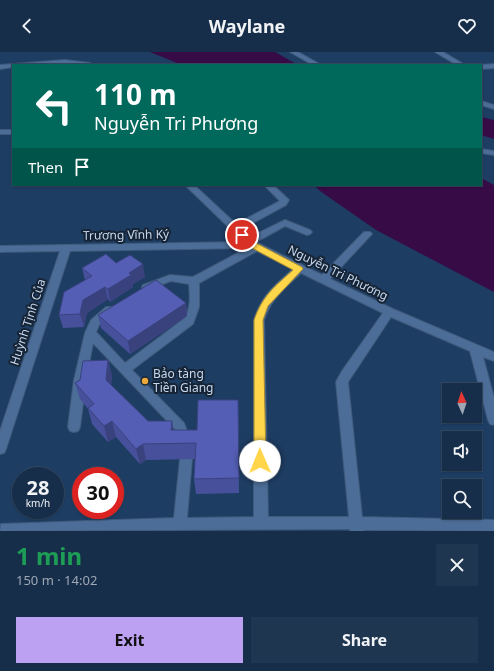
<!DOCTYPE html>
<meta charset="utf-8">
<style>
:root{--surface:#162e4a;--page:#1f3651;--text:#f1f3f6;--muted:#9ea8b5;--line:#354a62;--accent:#bca0f2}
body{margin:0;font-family:"Noto Sans",sans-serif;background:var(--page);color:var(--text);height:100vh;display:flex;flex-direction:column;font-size:15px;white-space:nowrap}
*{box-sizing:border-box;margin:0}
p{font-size:13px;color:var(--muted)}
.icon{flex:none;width:22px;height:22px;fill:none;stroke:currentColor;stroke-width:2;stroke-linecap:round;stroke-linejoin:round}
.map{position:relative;height:479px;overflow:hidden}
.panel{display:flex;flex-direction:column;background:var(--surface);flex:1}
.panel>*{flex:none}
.hud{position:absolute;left:12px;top:12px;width:470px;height:122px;border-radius:0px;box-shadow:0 1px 3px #0004,0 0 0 1px var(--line);background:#00695c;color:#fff;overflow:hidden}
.needle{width:26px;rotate:357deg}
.fabs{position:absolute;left:442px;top:331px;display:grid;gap:8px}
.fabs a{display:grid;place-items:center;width:40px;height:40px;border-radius:0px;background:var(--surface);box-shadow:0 1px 3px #0004,0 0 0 1px var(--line);font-size:20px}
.speed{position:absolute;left:12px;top:415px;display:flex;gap:8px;font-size:20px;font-weight:700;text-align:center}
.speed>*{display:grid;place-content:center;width:52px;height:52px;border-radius:50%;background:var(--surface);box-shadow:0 1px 3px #0004,0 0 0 1px var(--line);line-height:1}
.speed small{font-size:10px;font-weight:400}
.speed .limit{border:6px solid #d22;background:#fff;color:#111}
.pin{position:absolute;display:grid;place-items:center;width:34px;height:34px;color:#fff;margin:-17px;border:2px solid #fff;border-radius:50%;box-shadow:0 1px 4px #0007}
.me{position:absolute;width:44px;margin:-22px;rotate:359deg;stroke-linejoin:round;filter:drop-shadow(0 0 3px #0008)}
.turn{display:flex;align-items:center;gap:14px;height:84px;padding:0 16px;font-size:18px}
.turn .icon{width:52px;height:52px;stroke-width:2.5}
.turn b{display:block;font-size:28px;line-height:34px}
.then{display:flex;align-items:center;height:38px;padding:0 16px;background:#0003;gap:8px;font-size:15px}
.round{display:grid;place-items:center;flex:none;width:42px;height:42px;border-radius:0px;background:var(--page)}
.headline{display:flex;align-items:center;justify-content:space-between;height:68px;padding:0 16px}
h1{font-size:24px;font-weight:700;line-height:30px;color:#1e9e55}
.button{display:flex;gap:8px;margin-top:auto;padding:8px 16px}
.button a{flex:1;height:46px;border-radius:0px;background:var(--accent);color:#111;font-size:16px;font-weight:700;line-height:46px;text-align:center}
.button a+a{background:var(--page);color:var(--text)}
header{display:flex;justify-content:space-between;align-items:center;height:52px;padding:0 16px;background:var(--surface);font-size:18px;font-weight:700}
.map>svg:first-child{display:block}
.water{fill:#360b46}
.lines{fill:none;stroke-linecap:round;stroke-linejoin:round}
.minor-casing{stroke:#3e597a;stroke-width:2}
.minor{fill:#4c6d97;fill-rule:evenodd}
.wall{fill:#47519b}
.shaded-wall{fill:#3a427e}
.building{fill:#535eb4;stroke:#3a427e}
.route{fill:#ffd54a;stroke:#a68a30}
.poi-dot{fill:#eca93b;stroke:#162435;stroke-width:1.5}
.labels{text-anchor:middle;stroke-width:4;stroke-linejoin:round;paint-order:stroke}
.street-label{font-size:12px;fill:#c6d8f0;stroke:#162435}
.poi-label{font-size:12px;fill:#c6d8f0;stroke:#162435;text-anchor:start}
</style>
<header><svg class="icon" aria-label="back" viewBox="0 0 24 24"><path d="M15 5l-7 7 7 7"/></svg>Waylane<svg class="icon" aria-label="heart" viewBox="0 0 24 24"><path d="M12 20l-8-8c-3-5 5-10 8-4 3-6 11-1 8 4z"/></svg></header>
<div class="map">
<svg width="494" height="479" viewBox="0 0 494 479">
<rect width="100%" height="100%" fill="#1e3d63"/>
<g class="water">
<polygon points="150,0 275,0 298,13 182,13"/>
<polygon points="481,65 494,68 494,87 481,83"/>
<polygon points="481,126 494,133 494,240 376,178 320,139 314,133 481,133"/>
</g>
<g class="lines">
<g class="minor-casing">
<g id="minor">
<polygon points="290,0 298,0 321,13 313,13"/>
<polygon points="435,0 443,0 465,13 457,13"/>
<polygon points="65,8 90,11 93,13 13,13 13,15 0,17 0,13"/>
<polygon points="494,12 494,16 481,17 481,13"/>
<polygon points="481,49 494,53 494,57 481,53"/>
<rect x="0" y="78" width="13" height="4"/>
<polygon points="481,97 494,99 494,103 481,101"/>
<path d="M185 133H194L236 172 280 149 264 133H273L289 148 286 153 242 177 250 185 285 168 310 178 312 180 310 182 307 183 285 174 256 190 322 223 364 180H370L372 182 370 184 330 227 393 257 494 300V309L483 305 494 346V373L490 372 488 368 470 299 391 265 348 330 362 465 494 468V479L364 478V479H350V477L0 479 1 472 174 466 180 407 182 403 186 401 190 403 192 407 187 466 254 465V268C262 243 274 234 293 217L257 199 199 231V255L193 272 132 318 184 371 191 390 189 394 185 395 181 394 175 377 170 372 93 291 86 328 80 375 78 379 74 380 70 379 68 375 74 328 85 281 91 268 106 255H114L115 258 114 261 99 273 96 280 125 311 185 266C191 255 190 244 189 232L171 229 147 238 143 237 142 235 143 233 170 223 193 225 247 196 70 199 6 397 4 401 0 402V379L60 199 0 200V194L244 190ZM301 221 383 261 342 319 336 330 349 465H268L264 268C272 245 284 237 301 221Z"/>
</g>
</g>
<use href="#minor" class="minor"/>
</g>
<g class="wall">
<polygon points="116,211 145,225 133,232 133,235 110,250 108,247 87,261 84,275 63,276 59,263 85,228 82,216"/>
<polygon points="186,251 187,264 130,302 101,276 98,263"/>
<polygon points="108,308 112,324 111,333 148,369 172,369 173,378 197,378 238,348 239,441 196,442 194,427 195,407 146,408 140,412 116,385 108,390 92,372 88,357 80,347 75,331"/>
</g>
<g class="shaded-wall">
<polygon points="143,212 145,225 133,232 133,235 110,250 108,237 129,221"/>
<polygon points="105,235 108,247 87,261 84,275 80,262 83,248"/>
<polygon points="186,251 187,264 130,302 128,289"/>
<polygon points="108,308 112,324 110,344 106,328"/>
<polygon points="112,369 116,385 108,390 104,374"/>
<polygon points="172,369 174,385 171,378"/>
<polygon points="143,392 146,408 140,412 136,397"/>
</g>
<g class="building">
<polygon points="106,202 116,211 130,203 143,212 129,221 131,223 108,237 105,235 83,248 80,262 59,263 64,240 92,224 82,216"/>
<polygon points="156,228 186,251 128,289 98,263"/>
<polygon points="108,308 106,328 148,369 172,369 171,378 197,378 198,348 238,348 239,426 194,427 196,391 143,392 136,397 112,369 104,374 88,356 94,352 75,331 80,328 83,309"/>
</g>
<path class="route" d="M242 180 256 191 302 215 303 217 268 254 263 268 266 409 264 413 260 414 256 413 254 409V268C263 243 274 235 293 218L250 195 238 183Z"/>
<circle class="poi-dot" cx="145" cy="329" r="4"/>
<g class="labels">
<g class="street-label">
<text transform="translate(126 183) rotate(-1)" y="4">Trương Vĩnh Ký</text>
<text transform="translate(338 221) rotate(26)" y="4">Nguyễn Tri Phương</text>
<text transform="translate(28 270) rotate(-72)" y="4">Huỳnh Tịnh Của</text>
</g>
<g class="poi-label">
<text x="153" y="326">Bảo tàng<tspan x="153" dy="14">Tiền Giang</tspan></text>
</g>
</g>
</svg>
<div class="fabs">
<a><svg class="needle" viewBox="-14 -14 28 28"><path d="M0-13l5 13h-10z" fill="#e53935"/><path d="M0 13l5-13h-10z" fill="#9ea8b5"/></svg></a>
<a><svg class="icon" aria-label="sound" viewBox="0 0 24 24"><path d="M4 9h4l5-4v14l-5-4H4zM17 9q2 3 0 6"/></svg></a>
<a><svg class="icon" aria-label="search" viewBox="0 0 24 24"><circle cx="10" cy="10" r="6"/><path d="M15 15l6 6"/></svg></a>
</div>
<div class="speed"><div>28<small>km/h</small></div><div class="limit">30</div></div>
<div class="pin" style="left:242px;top:183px;background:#d93025"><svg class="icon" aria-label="arrive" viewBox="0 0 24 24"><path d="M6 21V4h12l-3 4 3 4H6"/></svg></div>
<svg class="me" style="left:260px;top:409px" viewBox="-20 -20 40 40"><circle r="19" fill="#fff"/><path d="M0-13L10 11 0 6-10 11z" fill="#ffd54a"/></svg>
<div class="hud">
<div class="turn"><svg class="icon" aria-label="left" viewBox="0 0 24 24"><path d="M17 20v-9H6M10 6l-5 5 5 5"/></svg><div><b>110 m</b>Nguyễn Tri Phương</div></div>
<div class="then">Then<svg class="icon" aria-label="arrive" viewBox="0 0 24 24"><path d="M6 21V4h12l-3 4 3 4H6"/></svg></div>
</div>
</div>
<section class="panel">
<div class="headline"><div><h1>1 min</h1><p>150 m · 14:02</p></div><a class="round"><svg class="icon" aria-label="close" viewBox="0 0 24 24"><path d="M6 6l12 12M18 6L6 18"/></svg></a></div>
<div class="button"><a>Exit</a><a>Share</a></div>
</section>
